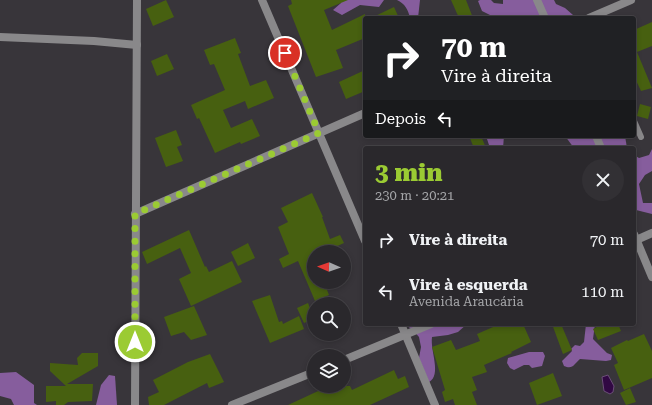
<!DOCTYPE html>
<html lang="pt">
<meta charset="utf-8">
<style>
:root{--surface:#2a282c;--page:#323034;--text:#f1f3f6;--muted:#a5a6a9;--line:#464448;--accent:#9bcb33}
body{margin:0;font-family:"Roboto Serif",serif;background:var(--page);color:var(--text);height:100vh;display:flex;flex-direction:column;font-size:15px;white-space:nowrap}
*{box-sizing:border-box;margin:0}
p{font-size:13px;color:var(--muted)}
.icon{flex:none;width:22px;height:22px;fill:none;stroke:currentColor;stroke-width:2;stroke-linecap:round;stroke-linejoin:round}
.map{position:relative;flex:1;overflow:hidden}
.details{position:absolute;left:363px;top:146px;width:273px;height:180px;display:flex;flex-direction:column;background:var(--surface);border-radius:4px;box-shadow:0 2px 6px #0003,0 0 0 1px var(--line)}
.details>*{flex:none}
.hud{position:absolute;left:363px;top:16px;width:273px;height:122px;border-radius:4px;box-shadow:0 2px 6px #0003,0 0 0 1px var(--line);background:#202124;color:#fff;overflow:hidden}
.needle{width:26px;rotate:272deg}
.buttons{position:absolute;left:307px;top:245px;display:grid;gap:8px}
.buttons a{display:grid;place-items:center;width:44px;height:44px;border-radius:50%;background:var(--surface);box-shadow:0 2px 6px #0003,0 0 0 1px var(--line);font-size:20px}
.pin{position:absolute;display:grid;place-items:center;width:34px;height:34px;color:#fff;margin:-17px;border:2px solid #fff;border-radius:50%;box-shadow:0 1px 4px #0007}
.me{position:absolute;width:44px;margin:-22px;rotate:0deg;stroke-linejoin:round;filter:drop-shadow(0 0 3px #0008)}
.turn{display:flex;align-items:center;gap:14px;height:84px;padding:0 12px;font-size:18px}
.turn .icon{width:52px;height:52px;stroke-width:2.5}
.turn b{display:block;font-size:28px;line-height:34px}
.then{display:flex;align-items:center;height:38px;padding:0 12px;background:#0003;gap:8px;font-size:15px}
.round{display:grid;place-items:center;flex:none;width:42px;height:42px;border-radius:21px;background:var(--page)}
.summary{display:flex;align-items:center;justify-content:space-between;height:68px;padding:0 12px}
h1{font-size:24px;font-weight:800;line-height:30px;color:var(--accent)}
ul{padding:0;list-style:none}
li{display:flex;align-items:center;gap:12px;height:52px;padding:0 12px}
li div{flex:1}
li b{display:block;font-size:15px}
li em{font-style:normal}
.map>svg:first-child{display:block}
.forest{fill:#865d9d}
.water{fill:#310843;stroke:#6b4e78}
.building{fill:#476010}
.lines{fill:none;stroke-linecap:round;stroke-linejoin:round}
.service{stroke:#89888a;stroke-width:6}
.minor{stroke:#89888a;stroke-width:8}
.route{stroke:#9bcb33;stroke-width:7;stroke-dasharray:0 12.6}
</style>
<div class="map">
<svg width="652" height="405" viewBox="0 0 652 405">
<rect width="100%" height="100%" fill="#38353a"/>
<g class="forest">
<polygon points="341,0 384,0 379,7 360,5 342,15 333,10 341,3"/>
<path d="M397 0H420L418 18H410C408 9 405 4 397 0Z"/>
<polygon points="480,0 491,0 494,3 503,4 503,0 554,0 556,4 565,8 573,15 571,18 496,18 482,11 478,1"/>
<polygon points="486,136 504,136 503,148 490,148"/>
<polygon points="565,136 625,136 627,148 574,148"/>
<polygon points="652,149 652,171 645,175 639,184 643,203 652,203 652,214 636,210 634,214 634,155 639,158 649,155"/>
<path d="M403 324H467L458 332 448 335 432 337C430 351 442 375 429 382L419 358 421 347 419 337 412 329Z"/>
<path d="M586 324H595L593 339 607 353 612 355 611 360 606 361 580 359C574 364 573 370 564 366L562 361 572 351 571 349 575 345 580 346 584 342Z"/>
<polygon points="529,352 543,352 545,356 542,366 532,368 529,365 524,365 514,370 510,368 507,363 508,358"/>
<polygon points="16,372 34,385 34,403 37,405 14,405 11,399 0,396 0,373"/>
<polygon points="109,375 115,376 117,405 96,405 101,385"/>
</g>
<polygon class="water" points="608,375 614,386 613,392 610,394 604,391 602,377"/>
<g class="building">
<polygon points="166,0 174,17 153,26 146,9"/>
<polygon points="291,0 348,0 324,10 332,30 365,14 365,38 336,50 343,68 316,77 288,6 292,4"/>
<polygon points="451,0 466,0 473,18 459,18"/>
<polygon points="394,7 399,18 371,18"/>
<polygon points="652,22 652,46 637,52 652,88 641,91 634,76 634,30"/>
<polygon points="235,38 241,53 238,54 250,86 266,80 274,98 248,109 245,101 223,110 231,128 252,119 260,136 241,144 240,142 215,153 199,118 197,119 191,105 225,90 214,64 210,65 204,50"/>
<polygon points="167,54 174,69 157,76 151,61"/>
<polygon points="365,70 365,91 346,99 339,82"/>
<polygon points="640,104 651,107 648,119 637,116"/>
<polygon points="176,130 182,145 177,147 183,161 166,167 155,138"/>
<polygon points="469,136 481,136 486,148 474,148"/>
<polygon points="312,193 323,217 322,217 330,239 340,235 344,243 333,248 335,252 314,252 314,282 324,282 329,295 315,301 298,261 283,268 279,259 289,254 278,227 288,222 281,208"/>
<polygon points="189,230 205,267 206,266 209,272 232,261 242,282 191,306 179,279 191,273 180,248 147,264 142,252"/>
<polygon points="248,243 255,258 238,266 231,252"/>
<polygon points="270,295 279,322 282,321 283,324 299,316 304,329 270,343 252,301"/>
<polygon points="308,303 314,319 304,323 297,308"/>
<polygon points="194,306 207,335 191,340 184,332 171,336 164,317"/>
<polygon points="500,324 523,324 531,342 511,352 512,353 484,365 487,372 472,377 477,390 472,392 477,405 455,405 453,399 445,402 442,392 445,390 432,347 451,340 456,350 480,341 477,334"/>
<polygon points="552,324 561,324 572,350 563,354"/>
<polygon points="602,324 618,324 621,331 598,340 593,329"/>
<polygon points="644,334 652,351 652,378 624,390 614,365 618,363 611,348 627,340 628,341"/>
<polygon points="82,353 98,353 98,366 67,384 93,384 92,401 68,402 64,405 56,405 56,401 46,402 46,386 66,386 50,371 50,363 78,365 77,358"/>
<polygon points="210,354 224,382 209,388 207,383 164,405 149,405 148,397 159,392 153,380 188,362"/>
<polygon points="394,370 398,379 405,376 409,387 370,405 288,405 329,386 350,386 352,390"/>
<polygon points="553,373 562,396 537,405 529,383"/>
<polygon points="630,388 636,402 626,405 620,393"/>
</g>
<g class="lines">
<polyline class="service" points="634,121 641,137"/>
<g class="minor">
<polyline points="262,0 365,241"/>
<polyline points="537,0 545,18"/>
<polyline points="589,18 631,0"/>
<polyline points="0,37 94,41 137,45"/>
<polyline points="596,136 601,148"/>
<polyline points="135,214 365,113"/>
<polyline points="634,234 652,277"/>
<polyline points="634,241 652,233"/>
<polyline points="401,324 435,405"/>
<polyline points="344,360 431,324"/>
<polyline points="135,405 137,0"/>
<polyline points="232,405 314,372"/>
</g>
</g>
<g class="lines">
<polyline class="route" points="135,342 135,214 319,133 285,53"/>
</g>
</svg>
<div class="buttons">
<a><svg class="needle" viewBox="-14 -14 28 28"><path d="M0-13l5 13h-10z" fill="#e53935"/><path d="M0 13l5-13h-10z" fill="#a5a6a9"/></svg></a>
<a><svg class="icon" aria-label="search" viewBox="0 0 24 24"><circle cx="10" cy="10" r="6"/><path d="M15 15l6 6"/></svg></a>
<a><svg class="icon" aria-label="layers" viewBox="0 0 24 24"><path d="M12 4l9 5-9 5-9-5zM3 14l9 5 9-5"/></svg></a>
</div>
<div class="pin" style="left:285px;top:53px;background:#d93025"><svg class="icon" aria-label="arrive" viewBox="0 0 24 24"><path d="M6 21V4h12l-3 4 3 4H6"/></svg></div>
<svg class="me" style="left:135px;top:342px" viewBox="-20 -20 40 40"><circle r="17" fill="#9bcb33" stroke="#fff" stroke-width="3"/><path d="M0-11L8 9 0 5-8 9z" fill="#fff"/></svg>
<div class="hud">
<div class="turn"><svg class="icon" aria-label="right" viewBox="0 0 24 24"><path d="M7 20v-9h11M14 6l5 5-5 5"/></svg><div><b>70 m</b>Vire à direita</div></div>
<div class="then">Depois<svg class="icon" aria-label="left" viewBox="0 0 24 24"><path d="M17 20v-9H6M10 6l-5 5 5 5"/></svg></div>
</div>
<section class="details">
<div class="summary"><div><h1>3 min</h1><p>230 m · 20:21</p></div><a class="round"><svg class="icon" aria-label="close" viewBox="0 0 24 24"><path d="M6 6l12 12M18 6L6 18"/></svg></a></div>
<ul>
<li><svg class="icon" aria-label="right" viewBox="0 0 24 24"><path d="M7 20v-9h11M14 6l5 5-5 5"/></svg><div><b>Vire à direita</b></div><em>70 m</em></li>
<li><svg class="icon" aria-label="left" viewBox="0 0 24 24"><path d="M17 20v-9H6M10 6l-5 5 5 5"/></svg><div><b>Vire à esquerda</b><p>Avenida Araucária</p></div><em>110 m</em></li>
</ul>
</section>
</div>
